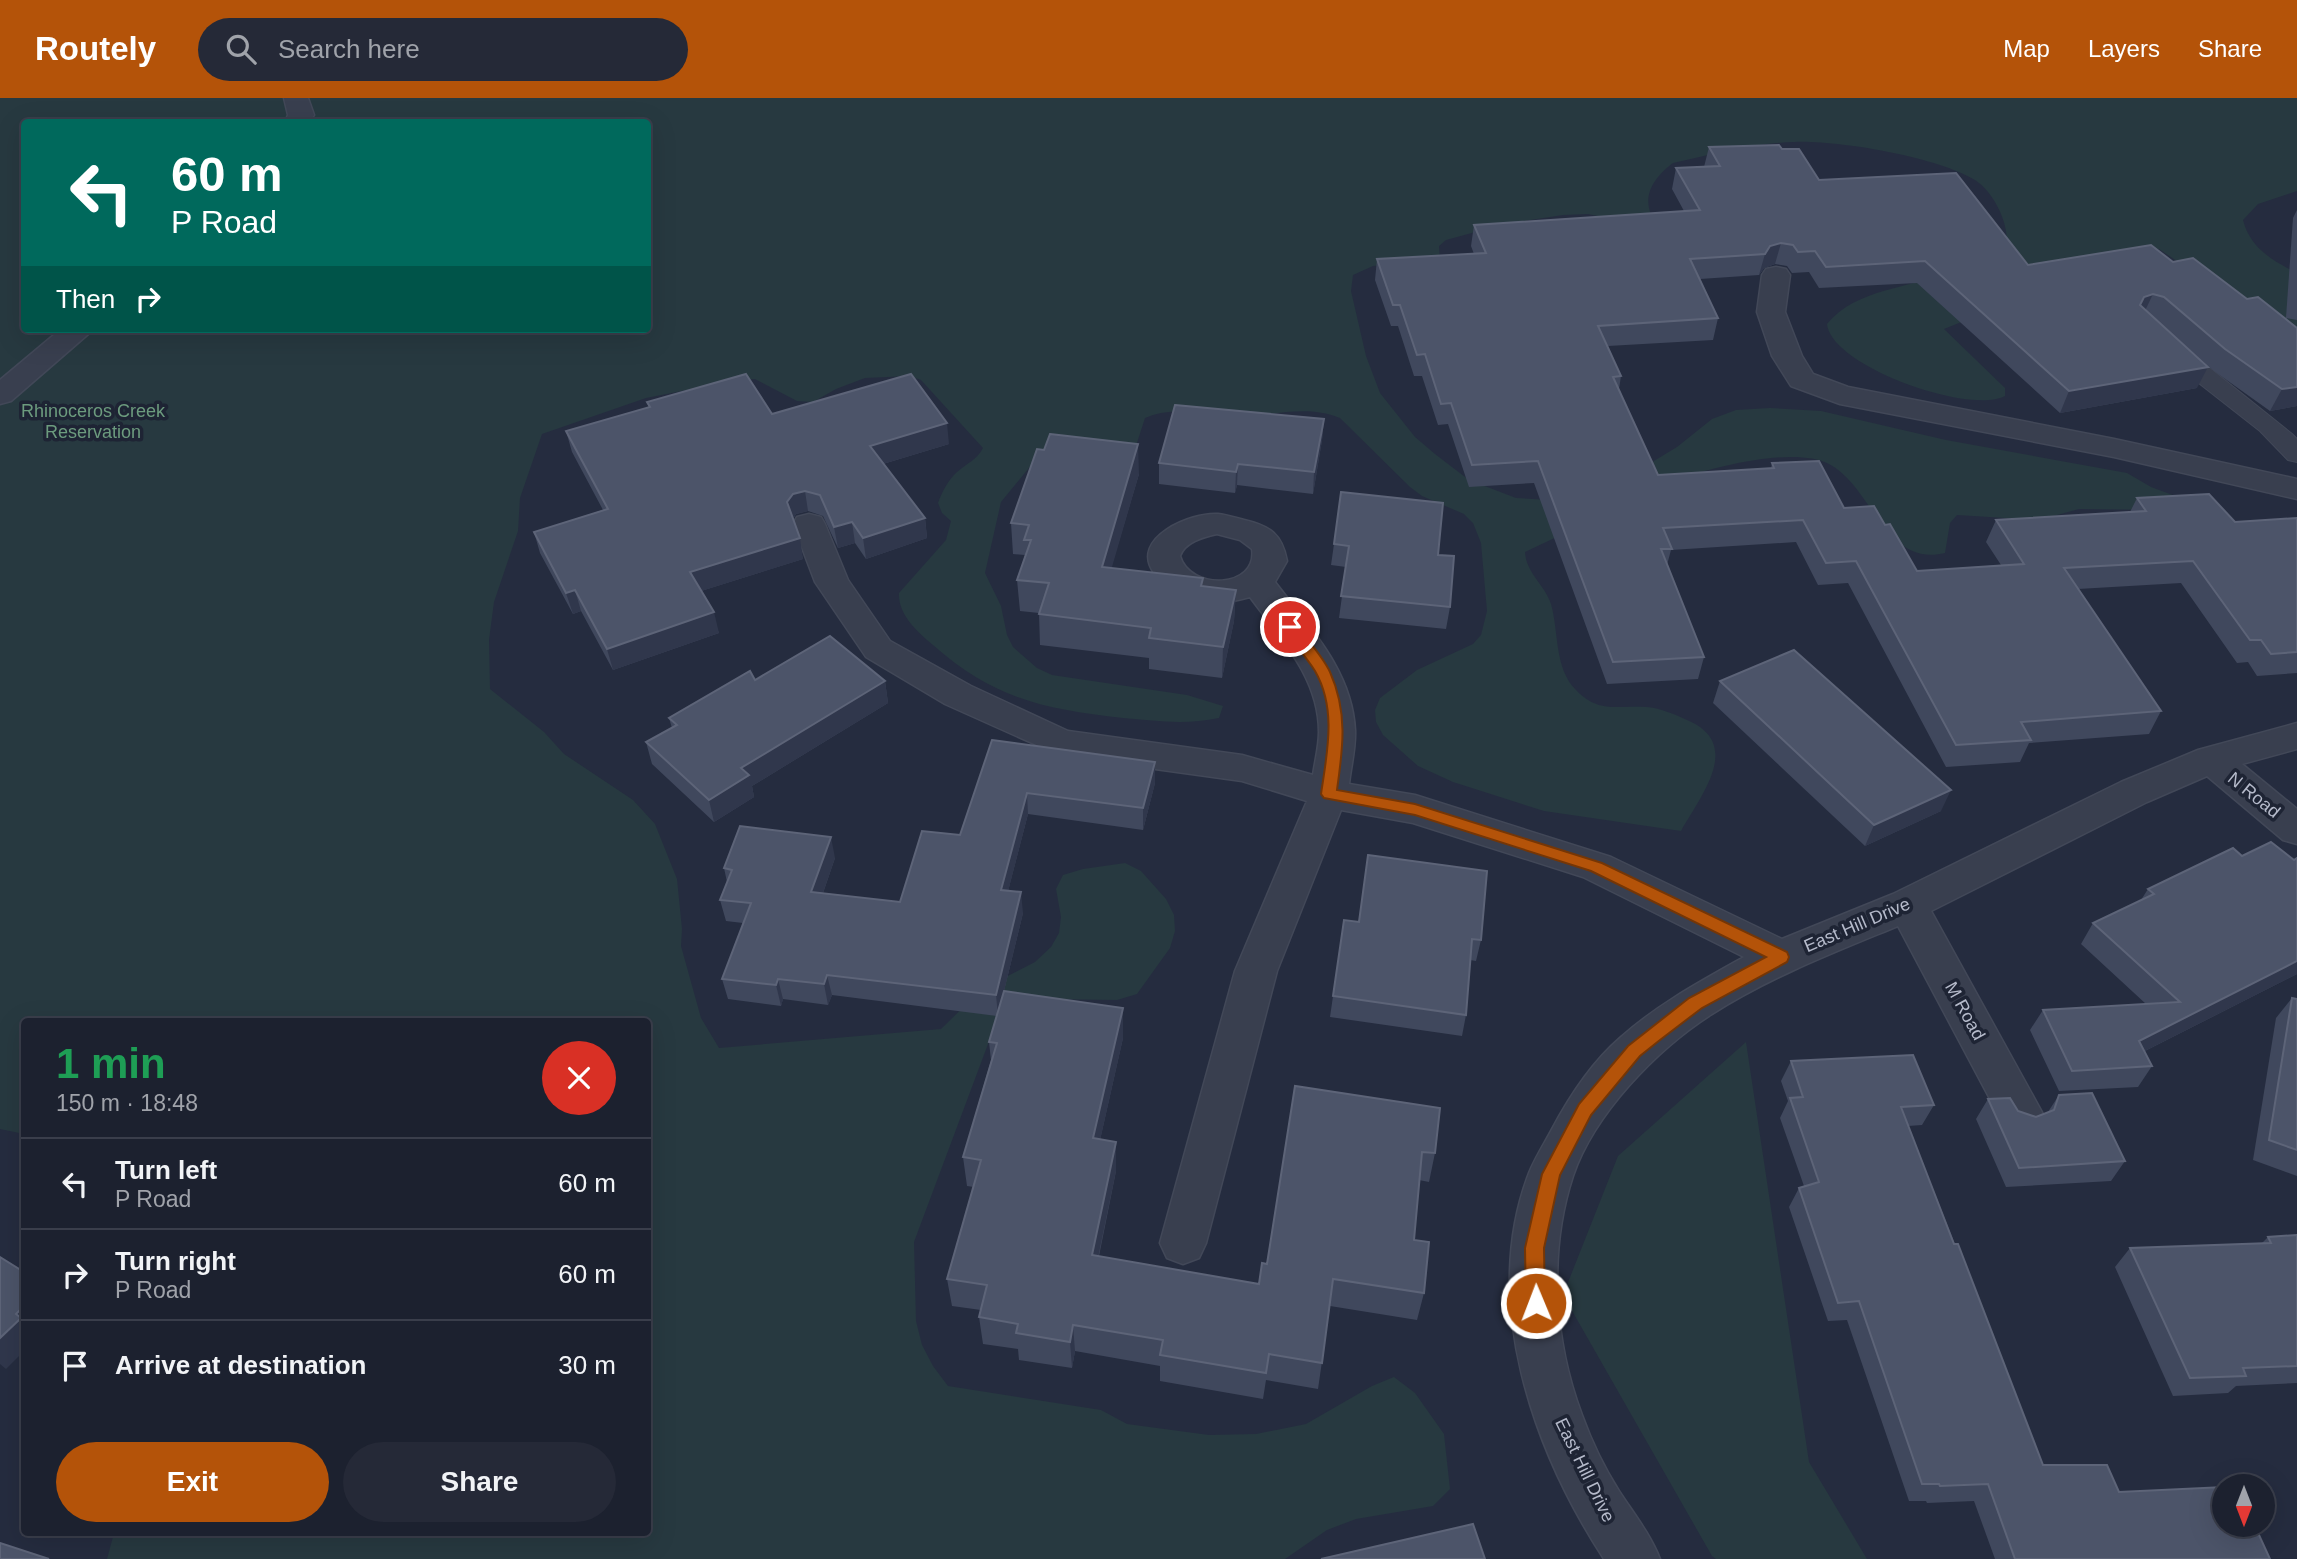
<!DOCTYPE html>
<meta charset="utf-8">
<style>
:root{--surface:#1c212f;--page:#252937;--text:#f1f3f6;--muted:#a0a3aa;--line:#3a3e4b;--accent:#b45309}
body{margin:0;font-family:Arial,sans-serif;background:var(--page);color:var(--text);height:100vh;display:flex;flex-direction:column;font-size:26px;white-space:nowrap}
*{box-sizing:border-box;margin:0}
p{font-size:23px;color:var(--muted)}
.icon{flex:none;width:38px;height:38px;fill:none;stroke:currentColor;stroke-width:2;stroke-linecap:round;stroke-linejoin:round}
.map{position:relative;flex:1;overflow:hidden}
.sheet{position:absolute;left:21px;top:920px;width:630px;height:518px;display:flex;flex-direction:column;background:var(--surface);border-radius:7px;box-shadow:0 7px 28px #0002,0 0 0 2px var(--line)}
.sheet>*{flex:none}
.banner{position:absolute;left:21px;top:21px;width:630px;height:214px;border-radius:7px;box-shadow:0 7px 28px #0002,0 0 0 2px var(--line);background:#00695c;color:#fff;overflow:hidden}
.needle{width:46px;rotate:180deg}
.fabs{position:absolute;left:2212px;top:1376px;display:grid;gap:14px}
.fabs a{display:grid;place-items:center;width:63px;height:63px;border-radius:50%;background:var(--surface);box-shadow:0 7px 28px #0002,0 0 0 2px var(--line);font-size:35px}
.pin{position:absolute;display:grid;place-items:center;width:60px;height:60px;color:#fff;margin:-30px;border:4px solid #fff;border-radius:50%;box-shadow:0 2px 7px #0007}
.me{position:absolute;width:77px;margin:-38px;rotate:359deg;stroke-linejoin:round;filter:drop-shadow(0 0 5px #0008)}
.turn{display:flex;align-items:center;gap:24px;height:147px;padding:0 35px;font-size:32px}
.turn .icon{width:91px;height:91px;stroke-width:2.5}
.turn b{display:block;font-size:49px;line-height:60px}
.then{display:flex;align-items:center;height:66px;padding:0 35px;background:#0003;gap:14px;font-size:26px}
.round{display:grid;place-items:center;flex:none;width:74px;height:74px;border-radius:37px;background:var(--page)}
.headline{display:flex;align-items:center;justify-content:space-between;height:119px;padding:0 35px}
h1{font-size:42px;font-weight:700;line-height:52px;color:#1e9e55}
.cta{display:flex;gap:14px;margin-top:auto;padding:14px 35px}
.cta a{flex:1;height:80px;border-radius:42px;background:var(--accent);color:#fff;font-size:28px;font-weight:700;line-height:80px;text-align:center}
.cta a+a{background:var(--page);color:var(--text)}
ul{padding:0;list-style:none}
li{display:flex;align-items:center;gap:21px;height:91px;padding:0 35px;border-top:2px solid var(--line)}
li div{flex:1}
li b{display:block;font-size:26px}
li em{font-style:normal}
header{display:flex;align-items:center;gap:42px;box-sizing:border-box;height:98px;padding:0 35px;background:var(--accent);color:#fff}
header strong{font-size:33px}
nav{display:flex;gap:38px;margin-inline-start:auto;font-size:24px}
.search{width:490px;height:63px;background:var(--page);display:flex;align-items:center;gap:18px;box-sizing:border-box;padding:0 24px;border-radius:38px;color:var(--muted);font-size:26px}
.map>svg:first-child{display:block}
.green{fill:#273940;fill-rule:evenodd}
.lines{fill:none;stroke-linecap:round;stroke-linejoin:round}
.lane-casing{stroke:#424858;stroke-width:2}
.street-casing{stroke:#424858;stroke-width:3}
.lane{fill:#393f4f;fill-rule:evenodd}
.street{fill:#393f4f;fill-rule:evenodd}
.wall{fill:#40485d}
.shaded-wall{fill:#30374c}
.building{fill:#4c5469;stroke:#5d6478;stroke-width:2}
.route{fill:#b45309;stroke:#753606;stroke-width:2}
.labels{text-anchor:middle;stroke-width:7;stroke-linejoin:round;paint-order:stroke}
.park-label{font-size:18px;fill:#6c9b7e;stroke:#1e2434}
.street-label{font-size:18px;fill:#b5baca;stroke:#1e2434}
</style>
<header>
<strong>Routely</strong>
<div class="search"><svg class="icon" aria-label="search" viewBox="0 0 24 24"><circle cx="10" cy="10" r="6"/><path d="M15 15l6 6"/></svg>Search here</div>
<nav><a>Map</a><a>Layers</a><a>Share</a></nav>
</header>
<div class="map">
<svg width="2297" height="1461" viewBox="0 0 2297 1461">
<rect width="100%" height="100%" fill="#252c3f"/>
<g class="green">
<path d="M0 0H2297V93L2258 106 2243 122C2250 150 2273 163 2297 175V230L2279 216 2224 195 2159 151 2082 161 1984 215 1944 231 2005 290V298C1969 317 1831 268 1827 226 1856 190 1910 191 1950 173 1970 165 1988 152 2007 141 2006 120 1993 94 1975 82 1937 59 1838 42 1794 44 1753 45 1713 56 1673 65 1657 77 1642 95 1651 116L1602 119 1588 116 1563 117 1505 126 1446 142 1439 148 1440 163 1373 168 1353 177 1351 193 1366 258 1380 295 1415 339 1435 356 1469 382 1516 400 1550 402 1634 375 1677 349 1712 321 1736 312 1770 310 1821 313 1946 342 2127 375 2151 389 2186 402 2167 412 2079 411 2039 422 1957 417 1950 425 1945 455C1885 470 1872 388 1829 366 1794 348 1717 369 1681 380L1525 454C1526 475 1545 487 1551 506 1559 534 1554 570 1576 592 1599 616 1617 607 1646 609 1660 610 1674 616 1687 622 1744 646 1701 697 1681 733L1544 713 1453 684 1418 668 1383 637 1376 624 1375 612 1380 600 1417 572 1473 546 1481 537 1487 513 1481 445 1473 425 1464 416 1422 398 1410 389 1340 320C1305 306 1272 318 1237 319 1204 320 1177 306 1145 320L1136 348 1042 354 1001 404 985 475 1001 508 1007 537 1013 549 1037 570 1052 577 1187 597 1223 608 1219 620C1186 627 1156 623 1123 620 1044 611 994 601 933 547 917 533 898 517 899 495L946 442 951 423 942 415 938 405C942 394 948 382 957 374 967 365 977 362 983 350L921 282 910 278 865 280 836 291 813 304 797 303 755 281 738 282 646 300 542 336 520 400 518 433 494 504 489 542 490 591 544 634 564 656 633 702 655 726 677 781 682 831 681 848 701 920 719 950 941 931 982 891 1035 864 1051 849 1059 835 1061 819 1056 791 1063 777 1083 771 1125 765 1141 773 1166 801 1174 817 1175 833 1170 850 1137 896 1117 902 1046 901 1000 914 914 1144 916 1223 922 1247 933 1268 948 1288 1101 1312 1127 1326 1209 1337 1256 1336 1306 1326 1372 1288 1394 1279 1415 1295 1444 1336 1450 1391 1433 1408 1356 1421 1327 1432 1285 1461H107L114 1435H648V924H24V1036L0 1031ZM24 24H648V231H24Z"/>
<polygon points="1746,944 1809,1364 1867,1461 1716,1461 1712,1458 1563,1197 1618,1058"/>
</g>
<g class="lines">
<g class="lane-casing">
<polygon id="lane" points="2172,245 2181,247 2292,336 2297,341 2297,364 2288,362 2260,333 2163,257 2160,252 2163,247"/>
</g>
<g class="street-casing">
<g id="street">
<polygon points="284,0 308,0 314,17 309,24 285,24 288,17"/>
<polygon points="1776,169 1786,171 1790,177 1785,214 1802,258 1813,276 1848,289 2114,341 2297,381 2297,401 2114,359 1840,306 1791,288 1772,258 1757,214 1762,177 1766,171"/>
<polygon points="61,231 94,231 11,303 0,306 0,282"/>
<path d="M809 416 821 419 825 426 848 482 890 543 971 588 1068 633 1242 657 1313 677C1315 663 1319 648 1319 634 1319 579 1280 540 1250 499 1217 508 1199 508 1169 490 1162 487 1158 481 1154 475 1129 440 1191 414 1218 416 1227 417 1236 420 1244 422 1270 428 1282 436 1287 463L1275 484C1309 529 1352 572 1355 632 1356 649 1351 668 1349 686L1415 697 1611 759 1782 841 1893 796 2121 684 2198 652 2297 625V651L2242 666 2297 711V746L2283 742 2207 678 2147 704 1931 813 2044 1018 2038 1031 2022 1037 2006 1031 1898 828C1835 854 1770 879 1712 916 1657 951 1594 1016 1573 1078 1548 1154 1554 1243 1582 1317 1591 1342 1605 1371 1619 1393 1634 1416 1650 1436 1660 1461H1604C1533 1352 1480 1203 1529 1075 1535 1060 1544 1046 1551 1033 1569 999 1591 965 1620 940 1658 906 1701 883 1744 859L1583 779 1413 725 1341 712 1277 873 1206 1145 1199 1160 1183 1166 1167 1160 1160 1145 1235 873 1307 703 1242 683 1061 658 945 606 866 559 815 484 793 426 797 419ZM1217 436 1240 442 1252 451C1258 491 1190 493 1180 458 1185 444 1203 439 1217 436Z"/>
</g>
</g>
<use href="#lane" class="lane"/>
<use href="#street" class="street"/>
</g>
<g class="wall">
<polygon points="1709,49 1782,51 1819,82 2028,167 2151,147 2297,308 2270,313 2214,273 2165,230 2197,290 2060,315 1917,185 1819,190 1809,174 1792,175 1787,168 1775,166 1764,170 1759,177 1700,181 1718,220 1713,242 1608,248 1621,278 1619,291 1658,377 1771,370 1772,365 1844,410 1885,427 1917,473 2001,467 1986,444 1996,422 2130,414 2137,400 2235,424 2297,420 2297,575 2257,578 2248,564 2237,565 2181,485 2078,491 2161,613 2149,636 2029,645 2020,664 1946,669 1848,485 1818,487 1796,444 1671,452 1667,467 1704,559 1698,581 1607,586 1534,385 1469,389 1448,326 1438,327 1422,278 1414,278 1398,228 1391,228 1375,182 1377,161 1474,156 1471,148 1474,127 1684,113 1672,91 1676,70 1704,69"/>
<polygon points="2297,112 2297,222 2286,220 2293,120"/>
<polygon points="647,304 772,316 949,346 883,366 925,420 927,440 866,461 855,445 838,450 823,418 808,413 796,416 793,421 803,461 701,493 719,535 613,572 581,513 573,516 540,455 534,434 603,412 572,354 566,333 649,310"/>
<polygon points="1324,321 1322,342 1313,396 1237,387 1235,395 1159,386 1159,365"/>
<polygon points="1044,352 1139,376 1111,470 1203,488 1236,492 1234,523 1222,580 1149,571 1149,560 1040,547 1039,515 1020,513 1017,482 1025,457 1013,456 1011,425"/>
<polygon points="1334,446 1438,457 1450,509 1446,531 1339,520 1346,469 1331,467"/>
<polygon points="755,582 885,583 888,605 752,688 754,699 714,724 652,666 646,644 672,630 669,620"/>
<polygon points="1720,583 1941,713 1865,748 1713,605"/>
<polygon points="992,642 1155,664 1155,685 1143,732 1028,716 1008,793 1023,815 1004,893 1123,940 1100,1042 1116,1073 1099,1158 1259,1186 1267,1166 1295,988 1435,1055 1429,1084 1419,1082 1414,1142 1424,1195 1417,1222 1330,1208 1318,1291 1266,1282 1263,1301 1160,1283 1160,1268 1075,1253 1072,1270 1019,1262 1018,1251 983,1246 979,1219 981,1212 952,1208 947,1181 974,1089 967,1088 963,1059 991,962 989,944 997,918 832,897 828,907 783,901 781,908 728,901 722,881 743,825 726,823 720,802 727,784 724,770 835,760 823,795 900,804 960,737"/>
<polygon points="2242,758 2294,762 2297,760 2297,876 2145,953 2152,968 2138,989 2059,993 2030,932 2043,912 2146,906 2081,846 2093,825 2141,802 2148,791"/>
<polygon points="1344,822 1481,842 1476,863 1470,862 1466,917 1462,938 1330,919"/>
<polygon points="2292,900 2297,901 2297,1078 2253,1062 2276,920"/>
<polygon points="1791,963 1934,1007 1922,1027 1908,1028 2043,1367 2119,1394 2270,1461 1995,1461 1974,1403 1927,1405 1926,1403 1909,1403 1847,1222 1828,1223 1789,1109 1799,1090 1804,1088 1780,1020 1788,1003 1781,983"/>
<polygon points="2059,997 2125,1063 2111,1083 2006,1089 1976,1021 1988,1001 2018,1013 2036,1019 2048,1014"/>
<polygon points="2297,1137 2297,1285 2236,1288 2228,1295 2173,1298 2115,1169 2130,1150 2262,1145 2268,1139"/>
</g>
<g class="shaded-wall">
<polygon points="1781,145 1775,166 1764,170 1759,177 1765,156 1770,148"/>
<polygon points="2153,196 2143,217 2134,220 2144,199"/>
<polygon points="2208,269 2197,290 2060,315 2069,293"/>
<polygon points="2297,289 2297,308 2270,313 2282,291"/>
<polygon points="1324,321 1322,342 1313,396 1314,374"/>
<polygon points="947,325 949,346 873,369 870,348"/>
<polygon points="1138,346 1139,376 1103,500 1102,469"/>
<polygon points="1238,366 1237,387 1235,395 1236,374"/>
<polygon points="805,393 808,413 796,416 791,425 787,404 793,396"/>
<polygon points="925,420 927,440 866,461 863,440"/>
<polygon points="852,424 855,445 838,450 834,429"/>
<polygon points="800,440 803,461 695,495 690,474"/>
<polygon points="575,492 581,513 573,516 566,495"/>
<polygon points="1236,492 1234,523 1222,580 1223,549"/>
<polygon points="714,514 719,535 613,572 607,551"/>
<polygon points="885,583 888,605 752,688 754,699 714,724 709,702 741,670"/>
<polygon points="1155,664 1155,685 1143,732 1143,710"/>
<polygon points="1951,692 1941,713 1865,748 1874,727"/>
<polygon points="1027,695 1028,716 1003,813 1001,792"/>
<polygon points="831,739 835,760 816,815 811,794"/>
<polygon points="1021,794 1023,815 998,918 996,897"/>
<polygon points="2297,863 2297,876 2125,963 2139,943"/>
<polygon points="827,877 832,897 828,907 824,886"/>
<polygon points="778,881 783,901 781,908 776,887"/>
<polygon points="1123,910 1123,940 1094,1069 1093,1040"/>
<polygon points="1116,1044 1116,1073 1093,1184 1092,1157"/>
<polygon points="24,1208 24,1253 6,1271 0,1266 0,1240 16,1216"/>
<polygon points="1073,1227 1075,1253 1072,1270 1070,1244"/>
</g>
<g class="building">
<polygon points="1779,47 1782,51 1799,51 1819,82 1956,75 2028,167 2151,147 2173,164 2193,160 2247,201 2258,199 2297,230 2297,289 2282,291 2225,251 2164,199 2153,196 2144,199 2140,207 2208,269 2069,293 1925,163 1826,169 1815,153 1798,154 1793,147 1781,145 1770,148 1765,156 1690,161 1718,220 1598,228 1621,278 1613,279 1658,377 1774,370 1772,365 1819,363 1844,410 1874,408 1885,427 1890,426 1917,473 2024,466 1996,422 2146,413 2137,400 2209,396 2235,424 2297,420 2297,554 2271,556 2261,542 2250,542 2193,463 2064,470 2161,613 2021,624 2031,642 1956,647 1856,463 1826,465 1803,422 1663,430 1672,451 1661,451 1704,559 1613,564 1538,363 1472,367 1451,305 1441,306 1425,256 1417,257 1400,207 1393,207 1377,161 1486,155 1474,127 1700,112 1676,70 1720,68 1709,49"/>
<polygon points="746,276 772,316 911,276 947,325 870,348 925,420 863,440 852,424 834,429 820,397 805,393 793,396 787,404 800,440 690,474 714,514 607,551 575,492 566,495 534,434 608,411 566,333 650,309 647,304"/>
<polygon points="1175,307 1324,321 1314,374 1238,366 1236,374 1159,365"/>
<polygon points="1050,336 1138,346 1102,469 1203,480 1201,488 1236,492 1223,549 1149,540 1151,530 1039,516 1049,485 1017,482 1031,442 1024,442 1029,427 1011,425 1037,351 1044,352"/>
<polygon points="1341,394 1443,405 1438,457 1454,458 1450,509 1341,498 1349,448 1334,446"/>
<polygon points="830,538 885,583 741,670 749,677 709,702 646,644 677,627 669,620 750,573 755,582"/>
<polygon points="1794,552 1951,692 1874,727 1720,583"/>
<polygon points="992,642 1155,664 1143,710 1027,695 1001,792 1021,794 996,897 827,877 824,886 778,881 776,887 722,881 751,805 720,802 732,772 724,770 740,728 831,739 811,794 900,804 922,733 960,737"/>
<polygon points="2271,744 2294,762 2297,760 2297,863 2139,943 2152,968 2072,973 2043,912 2180,904 2093,825 2154,796 2148,791 2233,750 2242,758"/>
<polygon points="1368,757 1487,773 1481,842 1472,841 1466,917 1333,898 1344,822 1359,824"/>
<polygon points="1004,893 1123,910 1093,1040 1116,1044 1092,1157 1259,1186 1262,1165 1267,1166 1295,988 1440,1010 1435,1055 1422,1054 1414,1142 1429,1144 1424,1195 1333,1181 1322,1265 1269,1256 1266,1275 1160,1257 1163,1242 1073,1227 1070,1244 1016,1235 1018,1226 979,1219 987,1187 947,1181 981,1062 963,1059 997,945 989,944"/>
<polygon points="2292,900 2297,901 2297,1052 2269,1042"/>
<polygon points="1913,957 1934,1007 1901,1009 1954,1146 1958,1146 2043,1367 2107,1367 2119,1394 2224,1389 2224,1426 2254,1426 2270,1461 2015,1461 1988,1386 1940,1388 1939,1386 1922,1386 1859,1203 1838,1205 1799,1090 1819,1084 1790,1000 1803,999 1791,963"/>
<polygon points="2092,995 2125,1063 2019,1070 1988,1001 2010,1000 2018,1013 2036,1019 2054,1012 2059,997"/>
<polygon points="2297,1137 2297,1268 2243,1270 2246,1278 2190,1280 2130,1150 2271,1145 2268,1139"/>
<polygon points="0,1159 24,1174 24,1208 16,1216 21,1220 0,1240"/>
<polygon points="1473,1426 1485,1461 1321,1461"/>
<polygon points="0,1445 49,1461 0,1461"/>
</g>
<path class="route" d="M1290 524 1295 525C1306 541 1322 557 1330 574 1348 614 1343 650 1337 692L1415 706 1602 765 1787 854 1789 859 1787 864 1702 910 1660 942 1640 958 1591 1017 1560 1077 1544 1150 1545 1205 1543 1212 1536 1214 1529 1212 1526 1205 1525 1150 1542 1076 1579 1006 1628 948 1689 900 1766 859 1591 773 1415 717 1324 700 1321 696C1327 655 1337 611 1315 573 1305 557 1292 544 1282 529Z"/>
<g class="labels">
<g class="park-label">
<text x="93" y="319">Rhinoceros Creek<tspan x="93" dy="21">Reservation</tspan></text>
</g>
<g class="street-label">
<text transform="translate(2254 697) rotate(39)" y="6">N Road</text>
<text transform="translate(1857 827) rotate(-23)" y="6">East Hill Drive</text>
<text transform="translate(1965 913) rotate(61)" y="6">M Road</text>
<text transform="translate(1585 1372) rotate(64)" y="6">East Hill Drive</text>
</g>
</g>
</svg>
<div class="fabs">
<a><svg class="needle" viewBox="-14 -14 28 28"><path d="M0-13l5 13h-10z" fill="#e53935"/><path d="M0 13l5-13h-10z" fill="#a0a3aa"/></svg></a>
</div>
<div class="pin" style="left:1290px;top:529px;background:#d93025"><svg class="icon" aria-label="arrive" viewBox="0 0 24 24"><path d="M6 21V4h12l-3 4 3 4H6"/></svg></div>
<svg class="me" style="left:1536px;top:1205px" viewBox="-20 -20 40 40"><circle r="17" fill="#b45309" stroke="#fff" stroke-width="3"/><path d="M0-11L8 9 0 5-8 9z" fill="#fff"/></svg>
<div class="banner">
<div class="turn"><svg class="icon" aria-label="left" viewBox="0 0 24 24"><path d="M17 20v-9H6M10 6l-5 5 5 5"/></svg><div><b>60 m</b>P Road</div></div>
<div class="then">Then<svg class="icon" aria-label="right" viewBox="0 0 24 24"><path d="M7 20v-9h11M14 6l5 5-5 5"/></svg></div>
</div>
<section class="sheet">
<div class="headline"><div><h1>1 min</h1><p>150 m · 18:48</p></div><a class="round" style="background:#d93025;color:#fff"><svg class="icon" aria-label="close" viewBox="0 0 24 24"><path d="M6 6l12 12M18 6L6 18"/></svg></a></div>
<ul>
<li><svg class="icon" aria-label="left" viewBox="0 0 24 24"><path d="M17 20v-9H6M10 6l-5 5 5 5"/></svg><div><b>Turn left</b><p>P Road</p></div><em>60 m</em></li>
<li><svg class="icon" aria-label="right" viewBox="0 0 24 24"><path d="M7 20v-9h11M14 6l5 5-5 5"/></svg><div><b>Turn right</b><p>P Road</p></div><em>60 m</em></li>
<li><svg class="icon" aria-label="arrive" viewBox="0 0 24 24"><path d="M6 21V4h12l-3 4 3 4H6"/></svg><div><b>Arrive at destination</b></div><em>30 m</em></li>
</ul>
<div class="cta"><a>Exit</a><a>Share</a></div>
</section>
</div>
